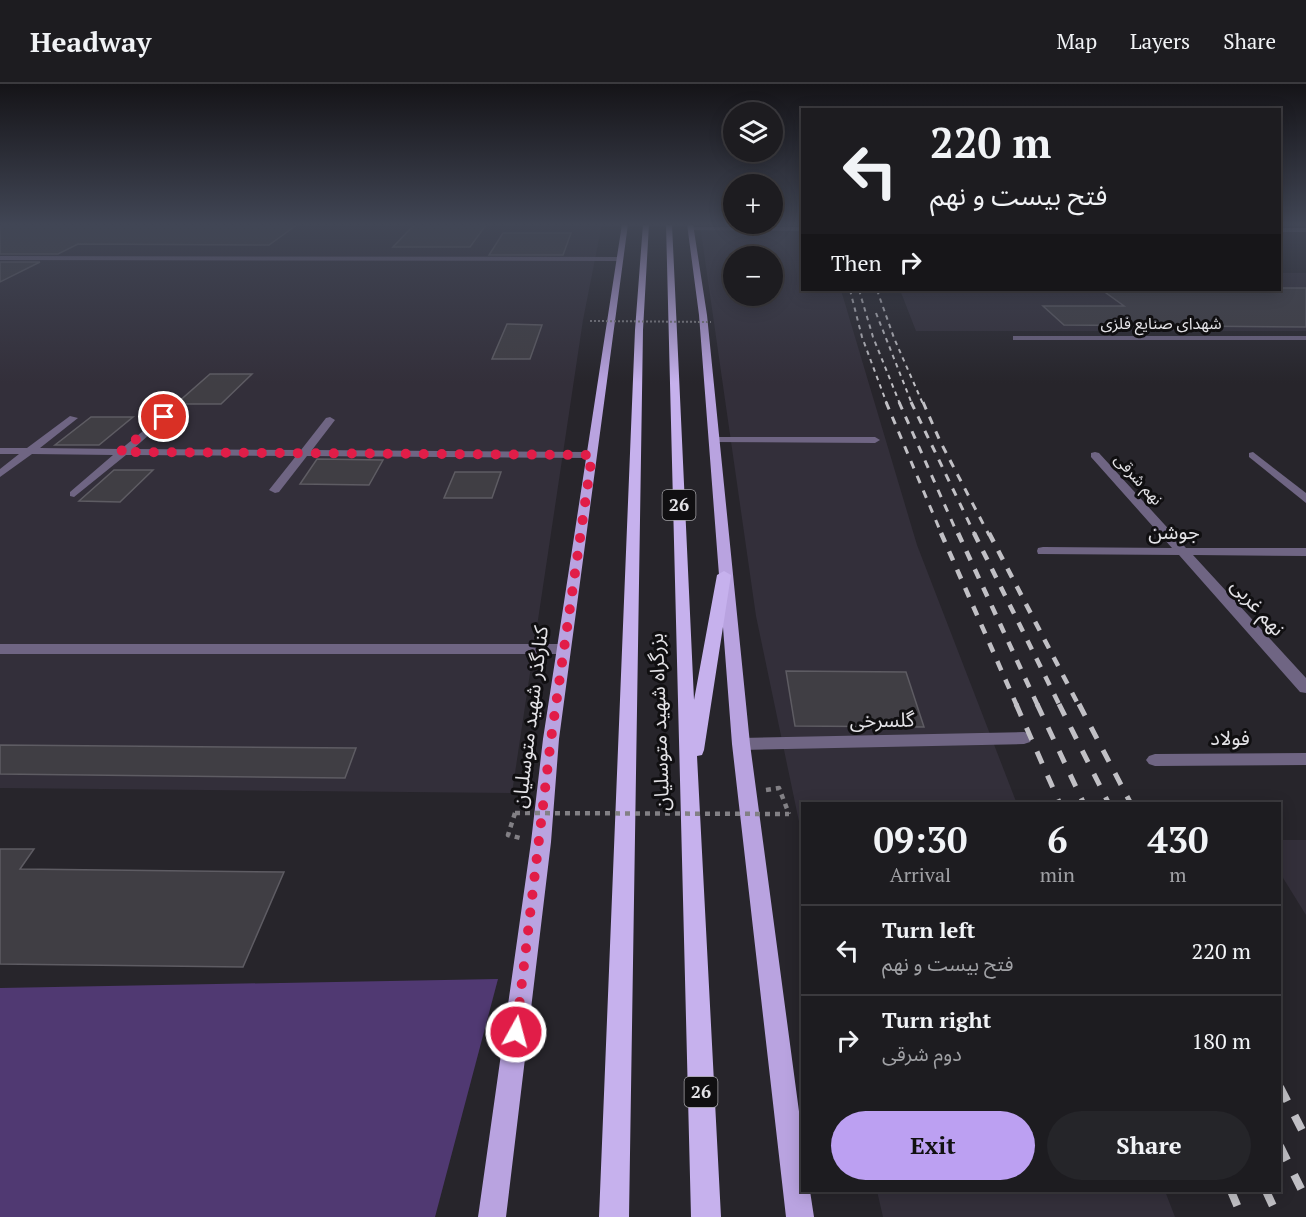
<!DOCTYPE html>
<meta charset="utf-8">
<style>
:root{--surface:#1d1c20;--page:#252529;--text:#f1f3f6;--muted:#a0a1a5;--line:#3b3a3e;--accent:#bca0f2}
body{margin:0;font-family:"PT Serif","Noto Sans Arabic",serif;background:var(--page);color:var(--text);height:100vh;display:flex;flex-direction:column;font-size:22px;white-space:nowrap}
*{box-sizing:border-box;margin:0}
p{font-size:20px;color:var(--muted)}
.icon{flex:none;width:33px;height:33px;fill:none;stroke:currentColor;stroke-width:2;stroke-linecap:round;stroke-linejoin:round}
.map{position:relative;flex:1;overflow:hidden}
.drawer{position:absolute;left:801px;top:718px;width:480px;height:390px;display:flex;flex-direction:column;background:var(--surface);border-radius:0px;box-shadow:0 3px 15px #0003,0 0 0 2px var(--line)}
.drawer>*{flex:none}
.top-card{position:absolute;left:801px;top:24px;width:480px;height:183px;border-radius:0px;box-shadow:0 3px 15px #0003,0 0 0 2px var(--line);background:#1d1c20;color:var(--text);overflow:hidden}
.fabs{position:absolute;left:723px;top:18px;display:grid;gap:12px}
.fabs a{display:grid;place-items:center;width:60px;height:60px;border-radius:50%;background:var(--surface);box-shadow:0 3px 15px #0003,0 0 0 2px var(--line);font-size:30px}
.pin{position:absolute;display:grid;place-items:center;width:51px;height:51px;color:#fff;margin:-26px;border:3px solid #fff;border-radius:50%;box-shadow:0 2px 6px #0007}
.me{position:absolute;width:66px;margin:-33px;rotate:7deg;stroke-linejoin:round;filter:drop-shadow(0 0 4px #0008)}
.turn{display:flex;align-items:center;gap:21px;height:126px;padding:0 30px;font-size:27px}
.turn .icon{width:78px;height:78px;stroke-width:2.5}
.turn b{display:block;font-size:42px;line-height:51px}
.then{display:flex;align-items:center;height:57px;padding:0 30px;background:#0003;gap:12px;font-size:22px}
.eta{display:flex;justify-content:space-evenly;align-items:center;height:102px;text-align:center}
.eta b{font-size:36px;font-weight:700;line-height:42px}
.cta{display:flex;gap:12px;margin-top:auto;padding:12px 30px}
.cta a{flex:1;height:69px;border-radius:36px;background:var(--accent);color:#111;font-size:24px;font-weight:700;line-height:69px;text-align:center}
.cta a+a{background:var(--page);color:var(--text)}
ul{padding:0;list-style:none}
li{display:flex;align-items:center;gap:18px;height:90px;padding:0 30px;border-top:2px solid var(--line)}
li div{flex:1}
li b{display:block;font-size:22px}
li em{font-style:normal}
header{display:flex;align-items:center;gap:36px;box-sizing:border-box;height:84px;padding:0 30px;background:var(--surface);border-bottom:2px solid var(--line)}
header strong{font-size:28px}
nav{display:flex;gap:33px;margin-inline-start:auto;font-size:21px}
.map>svg:first-child{display:block}
.built{fill:#332f3a;fill-rule:evenodd}
.green{fill:#503972}
.building{fill:#403e44;stroke:#5e5c63;stroke-width:1.5}
.lines{fill:none;stroke-linecap:round;stroke-linejoin:round}
.path{stroke:#828085;stroke-width:4.5;stroke-dasharray:5 5;stroke-linecap:butt}
.service{fill:#6f6583;fill-rule:evenodd}
.minor{fill:#6f6583;fill-rule:evenodd}
.tertiary{fill:#6f6583;fill-rule:evenodd}
.primary{fill:#b9a3e0;fill-rule:evenodd}
.trunk{fill:#c6b1ed;fill-rule:evenodd}
.rail-far4{stroke:#c1c0c5;stroke-width:2;stroke-dasharray:4.5 4.5;stroke-linecap:butt}
.rail-far3{stroke:#c1c0c5;stroke-width:3;stroke-dasharray:8 8;stroke-linecap:butt}
.rail-far2{stroke:#c1c0c5;stroke-width:4.5;stroke-dasharray:10 10;stroke-linecap:butt}
.rail-far1{stroke:#c1c0c5;stroke-width:5;stroke-dasharray:13 13;stroke-linecap:butt}
.rail{stroke:#c1c0c5;stroke-width:8;stroke-dasharray:16 16;stroke-linecap:butt}
.path-bridge-far1{stroke:#828085;stroke-width:2;stroke-dasharray:2 2;stroke-linecap:butt}
.path-bridge{stroke:#828085;stroke-width:4.5;stroke-dasharray:5 5;stroke-linecap:butt}
.route{stroke:#e11d48;stroke-width:10;stroke-dasharray:0 18}
.labels{text-anchor:middle;stroke-width:6;stroke-linejoin:round;paint-order:stroke}
.far-street-label{font-size:16px;fill:#e4e3e7;stroke:#100f11}
.shield{fill:#100f11;stroke:#a4a3a7;stroke-width:1.5}
.shield-label{font-size:18px;font-weight:bold;fill:#e4e3e7}
.street-label{font-size:20px;fill:#e4e3e7;stroke:#100f11}
</style>
<header>
<strong>Headway</strong>
<nav><a>Map</a><a>Layers</a><a>Share</a></nav>
</header>
<div class="map">
<svg width="1306" height="1133" viewBox="0 0 1306 1133">
<rect width="100%" height="100%" fill="#27252b"/>
<g class="built">
<polygon points="0,140 602,140 583,236 512,709 0,704"/>
<path d="M802 140V206H841L917 461 1017 720H802V752L756 532 700 141ZM734 172H772V212H734Z"/>
<polygon points="1280,189 1306,189 1306,247 916,247 900,206 1280,206"/>
<polygon points="1280,756 1306,756 1306,831 1280,789"/>
<polygon points="877,1107 1165,1107 1175,1133 883,1133"/>
</g>
<polygon class="green" points="498,895 435,1133 0,1133 0,904"/>
<g class="building">
<polygon points="0,140 298,140 269,161 78,160 58,170 0,170"/>
<polygon points="415,140 468,140 486,141 470,163 393,163"/>
<polygon points="503,149 571,149 563,171 489,171"/>
<polygon points="0,178 40,178 0,198"/>
<polygon points="1280,204 1306,204 1306,243 1064,241 1043,222 1124,222 1102,206"/>
<polygon points="507,240 542,241 530,275 492,275"/>
<polygon points="210,290 252,290 221,320 176,320"/>
<polygon points="91,333 133,333 99,361 55,361"/>
<polygon points="317,375 383,376 369,401 300,400"/>
<polygon points="114,386 153,386 120,418 79,417"/>
<polygon points="455,388 501,388 492,414 444,414"/>
<polygon points="786,587 906,588 924,643 795,642"/>
<polygon points="0,661 356,664 345,694 0,690"/>
<polygon points="0,765 34,765 20,785 284,788 243,883 0,880"/>
</g>
<g class="lines">
<g class="path">
<polyline points="766,706 779,704 789,730"/>
<polyline points="515,729 508,751 520,754"/>
</g>
<g class="service">
<polygon points="0,172 620,173 623,175 620,177 0,176"/>
<polygon points="1016,252 1306,252 1306,256 1013,256 1013,252"/>
<polygon points="164,330 169,333 167,335 133,365 301,366 326,334 330,333 335,336 312,366 592,368 597,371 592,374 307,372 279,408 275,409 269,406 296,372 126,371 74,413 70,412 70,408 113,371 32,370 0,393 0,385 19,370 0,370 0,364 27,364 70,332 78,334 40,364 121,365"/>
<polygon points="1095,368 1099,369 1186,464 1306,464 1306,472 1193,471 1306,594 1306,609 1300,608 1179,471 1038,470 1037,467 1038,464 1043,463 1172,464 1091,373 1091,369"/>
<polygon points="1253,368 1306,409 1306,419 1249,373 1249,369"/>
<polygon points="0,560 564,560 571,565 564,570 0,570"/>
<polygon points="1306,669 1306,681 1155,682 1149,680 1146,676 1149,672 1155,670"/>
</g>
<g class="minor">
<polygon points="713,353 875,353 880,356 875,359 709,358 709,354"/>
<polygon points="1024,648 1030,650 1032,654 1030,658 1024,660 741,666 735,664 732,660 735,656 741,654"/>
</g>
<g class="tertiary">
<polygon points="691,143 802,143 802,147 689,146"/>
<rect x="1280" y="144" width="26" height="4"/>
</g>
<g class="primary">
<polygon points="622,140 628,140 559,655 551,758 506,1133 478,1133 531,758 543,655"/>
<polygon points="687,140 693,140 707,231 750,660 802,1050 802,1107 810,1107 814,1133 786,1133 732,660 699,231"/>
</g>
<g class="trunk">
<polygon points="643,140 649,140 643,246 629,1133 599,1133 635,246"/>
<polygon points="666,140 672,140 694,616 717,491 724,487 731,491 704,666 702,671 697,672 721,1133 691,1133"/>
</g>
<g class="rail-far4">
<polyline points="850,206 862,253 887,320"/>
<polyline points="859,206 873,253 900,320"/>
<polyline points="877,206 894,254 923,320"/>
<polyline points="876,229 912,320"/>
</g>
<g class="rail-far3">
<polyline points="886,318 942,451"/>
<polyline points="899,318 958,451"/>
<polyline points="911,318 975,451"/>
<polyline points="923,318 940,357 989,451"/>
</g>
<g class="rail-far2">
<polyline points="941,449 1017,622"/>
<polyline points="958,449 1038,622"/>
<polyline points="974,449 1060,622"/>
<polyline points="989,449 1079,622"/>
</g>
<g class="rail-far1">
<polyline points="1016,620 1060,720"/>
<polyline points="1037,620 1084,720"/>
<polyline points="1059,620 1109,720"/>
<polyline points="1079,620 1131,720"/>
</g>
<g class="rail">
<polyline points="1280,1003 1306,1054"/>
<polyline points="1280,1062 1306,1115"/>
<polyline points="1231,1107 1242,1133"/>
<polyline points="1266,1107 1278,1133"/>
</g>
<polyline class="path-bridge-far1" points="590,237 711,238"/>
<polyline class="path-bridge" points="515,729 789,730"/>
</g>
<linearGradient id="sky" x2="0" y2="1"><stop stop-color="#151418"/><stop offset="0.47" stop-color="#414655"/><stop offset="1" stop-color="#414655" stop-opacity="0"/></linearGradient>
<rect width="1306" height="299" fill="url(#sky)"/>
<g class="lines">
<polyline class="route" points="164,333 120,368 592,371 551,655 516,948"/>
</g>
<g class="labels">
<g class="far-street-label">
<text x="1161" y="245">شهدای صنایع فلزی</text>
<text transform="translate(1139 395) rotate(48)" y="6">نهم شرقی</text>
</g>
<g class="shield">
<rect x="662.5" y="406" width="33" height="30" rx="4.5"/>
<rect x="684.5" y="993" width="33" height="30" rx="4.5"/>
</g>
<g class="shield-label">
<text x="679" y="427">26</text>
<text x="701" y="1014">26</text>
</g>
<g class="street-label">
<text x="1174" y="455">جوشن</text>
<text transform="translate(1258 523) rotate(48)" y="7">نهم غربی</text>
<text transform="translate(530 633) rotate(-83)" y="7">کنارگذر شهید متوسلیان</text>
<text transform="translate(882 636) rotate(-1)" y="7">گلسرخی</text>
<text transform="translate(659 638) rotate(-92)" y="7">بزرگراه شهید متوسلیان</text>
<text x="1230" y="661">فولاد</text>
</g>
</g>
</svg>
<div class="fabs">
<a><svg class="icon" aria-label="layers" viewBox="0 0 24 24"><path d="M12 4l9 5-9 5-9-5zM3 14l9 5 9-5"/></svg></a>
<a>+</a>
<a>−</a>
</div>
<div class="pin" style="left:164px;top:333px;background:#d93025"><svg class="icon" aria-label="arrive" viewBox="0 0 24 24"><path d="M6 21V4h12l-3 4 3 4H6"/></svg></div>
<svg class="me" style="left:516px;top:948px" viewBox="-20 -20 40 40"><circle r="17" fill="#e11d48" stroke="#fff" stroke-width="3"/><path d="M0-11L8 9 0 5-8 9z" fill="#fff"/></svg>
<div class="top-card">
<div class="turn"><svg class="icon" aria-label="left" viewBox="0 0 24 24"><path d="M17 20v-9H6M10 6l-5 5 5 5"/></svg><div><b>220 m</b>فتح بیست و نهم</div></div>
<div class="then">Then<svg class="icon" aria-label="right" viewBox="0 0 24 24"><path d="M7 20v-9h11M14 6l5 5-5 5"/></svg></div>
</div>
<section class="drawer">
<div class="eta">
<div><b>09:30</b><p>Arrival</p></div>
<div><b>6</b><p>min</p></div>
<div><b>430</b><p>m</p></div>
</div>
<ul>
<li><svg class="icon" aria-label="left" viewBox="0 0 24 24"><path d="M17 20v-9H6M10 6l-5 5 5 5"/></svg><div><b>Turn left</b><p>فتح بیست و نهم</p></div><em>220 m</em></li>
<li><svg class="icon" aria-label="right" viewBox="0 0 24 24"><path d="M7 20v-9h11M14 6l5 5-5 5"/></svg><div><b>Turn right</b><p>دوم شرقی</p></div><em>180 m</em></li>
</ul>
<div class="cta"><a>Exit</a><a>Share</a></div>
</section>
</div>
